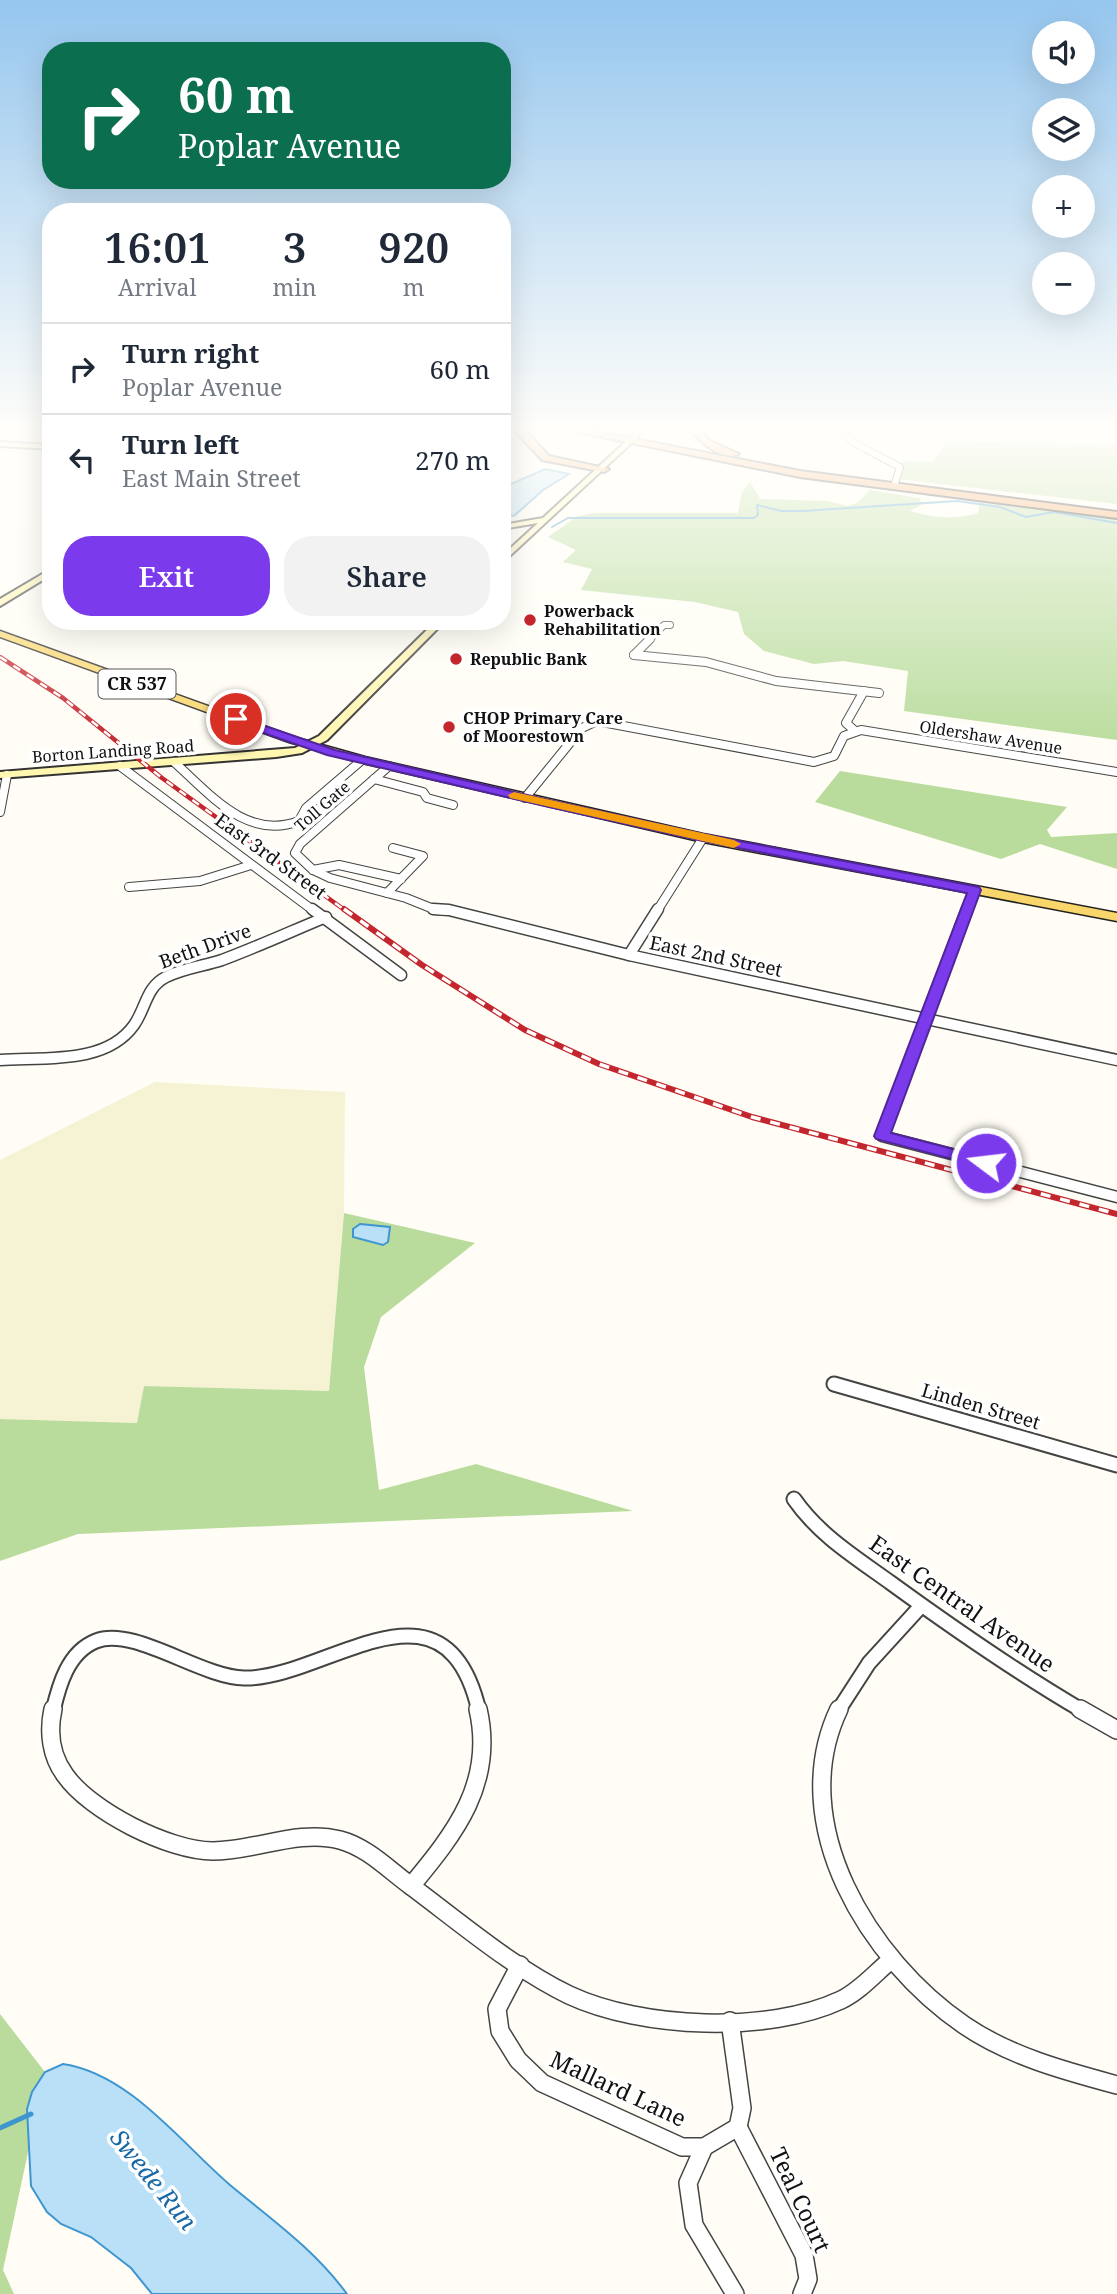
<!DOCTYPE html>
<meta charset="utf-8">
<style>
:root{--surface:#fff;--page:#f2f2f3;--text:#1f2937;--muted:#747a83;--line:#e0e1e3;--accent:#7c3aed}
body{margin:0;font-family:"Noto Serif",serif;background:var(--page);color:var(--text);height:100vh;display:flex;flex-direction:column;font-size:26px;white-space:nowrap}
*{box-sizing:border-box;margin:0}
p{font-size:23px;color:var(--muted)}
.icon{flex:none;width:38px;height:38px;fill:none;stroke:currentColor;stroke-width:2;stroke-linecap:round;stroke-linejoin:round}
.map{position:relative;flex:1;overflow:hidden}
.drawer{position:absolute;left:42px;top:203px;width:469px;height:427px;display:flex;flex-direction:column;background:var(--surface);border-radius:28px;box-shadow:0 7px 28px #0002}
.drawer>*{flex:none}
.hud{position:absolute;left:42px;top:42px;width:469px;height:147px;border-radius:28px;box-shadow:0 7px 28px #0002;background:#0b6e4f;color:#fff;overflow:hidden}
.controls{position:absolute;left:1032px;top:21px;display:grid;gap:14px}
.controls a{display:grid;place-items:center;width:63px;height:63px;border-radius:50%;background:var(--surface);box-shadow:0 7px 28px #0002;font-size:35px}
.pin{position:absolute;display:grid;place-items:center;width:60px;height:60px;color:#fff;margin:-30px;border:4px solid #fff;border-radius:50%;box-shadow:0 2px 7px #0007}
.me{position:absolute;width:77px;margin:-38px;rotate:285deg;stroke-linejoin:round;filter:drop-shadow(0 0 5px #0008)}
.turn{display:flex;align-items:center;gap:24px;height:147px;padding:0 21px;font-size:32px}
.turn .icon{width:91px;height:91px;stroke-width:2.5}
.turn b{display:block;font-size:49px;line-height:60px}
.eta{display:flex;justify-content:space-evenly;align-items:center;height:119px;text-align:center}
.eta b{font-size:42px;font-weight:600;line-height:49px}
.button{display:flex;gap:14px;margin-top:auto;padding:14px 21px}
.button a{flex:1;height:80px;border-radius:28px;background:var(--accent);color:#fff;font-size:28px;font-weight:600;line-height:80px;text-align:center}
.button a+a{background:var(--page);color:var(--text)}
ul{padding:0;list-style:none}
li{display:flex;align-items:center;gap:21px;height:91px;padding:0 21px;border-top:2px solid var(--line)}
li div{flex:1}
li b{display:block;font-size:26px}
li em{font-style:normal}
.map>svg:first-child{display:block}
.farmland{fill:#f6f3d4}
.forest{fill:#b9dc9c}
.water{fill:#b9e0f7;stroke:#3f96cf;stroke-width:2}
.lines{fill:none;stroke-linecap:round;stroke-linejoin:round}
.stream-far1{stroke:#3f96cf;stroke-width:2}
.stream{stroke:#3f96cf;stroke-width:5}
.street-far4-casing{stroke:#444;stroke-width:8}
.street-far3-casing{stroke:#444;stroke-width:10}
.street-far2-casing{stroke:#444;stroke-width:13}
.street-far1-casing{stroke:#444;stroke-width:17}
.street-casing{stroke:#444;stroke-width:20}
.secondary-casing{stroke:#333;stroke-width:4}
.primary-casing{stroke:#222;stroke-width:3}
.highway-casing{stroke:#222;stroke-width:4}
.street-far4{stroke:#fff;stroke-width:6}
.street-far3{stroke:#fff;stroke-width:8}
.street-far2{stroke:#fff;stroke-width:10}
.street-far1{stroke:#fff;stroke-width:13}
.street{stroke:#fff;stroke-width:17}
.secondary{fill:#fff6b0;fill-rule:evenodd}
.primary{fill:#f9d66b;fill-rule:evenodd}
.highway{fill:#f5a25d;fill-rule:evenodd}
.rail-far1-casing{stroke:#c4262e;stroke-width:4.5}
.rail-casing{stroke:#c4262e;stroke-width:6}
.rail-far1{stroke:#fff;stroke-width:2.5;stroke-dasharray:8;stroke-linecap:butt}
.rail{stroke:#fff;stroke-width:3.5;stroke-dasharray:10;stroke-linecap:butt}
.route{fill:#7c3aed;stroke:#51269a;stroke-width:2}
.slow{fill:#f59e0b}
.poi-dot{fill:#c4262e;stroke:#fff;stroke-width:2.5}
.labels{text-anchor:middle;stroke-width:7;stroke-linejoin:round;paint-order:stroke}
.far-poi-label{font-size:16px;font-weight:bold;fill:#111;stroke:#fff;text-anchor:start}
.far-street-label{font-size:16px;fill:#111;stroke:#fff}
.shield{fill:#fff;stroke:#585858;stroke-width:2}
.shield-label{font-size:18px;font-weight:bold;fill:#111}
.street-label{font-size:19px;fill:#111;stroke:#fff}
.near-street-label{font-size:23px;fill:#111;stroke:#fff}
.near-water-label{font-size:24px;font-style:italic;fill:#1768a6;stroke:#fff}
</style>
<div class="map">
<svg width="1117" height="2294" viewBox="0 0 1117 2294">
<rect width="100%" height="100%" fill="#fffdf5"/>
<polygon class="farmland" points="155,1082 345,1092 344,1213 329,1391 144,1386 137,1423 0,1419 0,1160"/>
<g class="forest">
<polygon points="947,441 1117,445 1117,504 897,479 903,461 933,462"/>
<path d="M750 482 760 499 828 501 847 506 857 503 870 490 919 498 923 504 910 511C934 518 954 520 978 513L980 503 1117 518V740L904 711 908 671 843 661 814 664 764 651 744 634 738 612 695 602 581 590 592 569 563 562 576 550 548 537 578 516 594 513H738L742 492Z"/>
<polygon points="840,771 1067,807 1047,830 1051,837 1117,833 1117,869 1040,844 1001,859 815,802"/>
<polygon points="344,1213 475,1243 381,1317 364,1367 379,1490 476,1464 633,1511 78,1534 0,1561 0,1419 137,1423 144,1386 329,1391"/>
<polygon points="0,2014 45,2072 3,2270 14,2294 0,2294"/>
</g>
<g class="water">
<polygon points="545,469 569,474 543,490 514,516 502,514 502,488"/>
<polygon points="360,1224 390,1227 388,1242 383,1245 353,1237 353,1229"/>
<path d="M63 2064C130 2074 181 2143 230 2185 272 2220 314 2249 347 2294H152L131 2268 91 2237 61 2224 47 2212 31 2186 27 2109 32 2092 45 2072Z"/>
</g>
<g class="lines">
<polyline class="stream-far1" points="552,527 568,518 754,518 758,515 757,505 781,511 803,511 957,501 1000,507 1026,517 1054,512 1117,523"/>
<polyline class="stream" points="0,2128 31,2114"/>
<g class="street-far4-casing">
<g id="street-far4">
<polyline points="844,431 852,442 900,467 895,483"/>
<polyline points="648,641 664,625 670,625"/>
</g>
</g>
<g class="street-far3-casing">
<g id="street-far3">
<polyline points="634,655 706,662 776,681 879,693"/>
<polyline points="634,655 650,639"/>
<polyline points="855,731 846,723 864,691"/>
<path d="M174 762C210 794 247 841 299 821L306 808 362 760"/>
<polyline points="120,766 314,911"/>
<polyline points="389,766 300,844 295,853 313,870 330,878 406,898 436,910 452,911"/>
<polyline points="374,779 423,792 427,798 453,805"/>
<polyline points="525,798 582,728 597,721 814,762 834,756 844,736 861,730 1117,772"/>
<polyline points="0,812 7,775"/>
<polyline points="313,870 339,865 401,879"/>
<polyline points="129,887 200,881 251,865"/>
<polyline points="387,893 423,856 393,848"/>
<polyline points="657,911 703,838"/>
<polyline points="966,911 974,890"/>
</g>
</g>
<g class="street-far2-casing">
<g id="street-far2">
<polyline points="312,909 401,975"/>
<polyline points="433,909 449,910 629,955 1117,1060"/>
<polyline points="967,909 882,1136 1117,1197"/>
<polyline points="629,955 658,909"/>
<path d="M0 1060C43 1057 106 1065 134 1025 146 1008 146 987 166 977 184 968 204 966 222 960 257 947 292 931 326 917"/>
</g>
</g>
<g class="street-far1-casing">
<g id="street-far1">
<polyline points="834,1384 1117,1465"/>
<path d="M794 1499C819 1535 855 1557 891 1583 953 1628 1016 1672 1083 1711"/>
<path d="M53 1711C59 1685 68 1652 96 1641 134 1626 200 1677 244 1678 325 1680 445 1563 479 1711"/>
<polyline points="838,1711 869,1663 921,1606"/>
</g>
</g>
<g class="street-casing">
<g id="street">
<path d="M53 1709C48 1732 51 1756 65 1775 90 1811 169 1851 213 1851 255 1851 298 1829 340 1840 367 1847 389 1870 411 1886 455 1833 495 1783 478 1709"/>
<path d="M839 1709C784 1824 870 1961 964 2025 1009 2056 1065 2071 1117 2085"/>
<polyline points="1080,1709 1117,1730"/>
<path d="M411 1886C462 1924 512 1967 569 1995 642 2029 768 2034 841 2000 860 1991 875 1973 891 1960"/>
<polyline points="520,1965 497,2009 500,2031 518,2060 542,2083 682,2147 704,2147 738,2127 742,2108 730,2021"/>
<polyline points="738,2127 804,2255 808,2279 802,2294"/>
<polyline points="704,2147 688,2183 694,2225 735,2294"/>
</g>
</g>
<g class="secondary-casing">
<g id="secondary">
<polygon points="632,436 638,437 502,563 502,556 538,523 502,529 502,525 543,518"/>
<polygon points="0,442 51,445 51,449 0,446"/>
<polygon points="51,569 51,575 0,606 0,599"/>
<polygon points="436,621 445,621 327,740 302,753 276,757 0,778 0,772 295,748 319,736"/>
</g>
</g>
<g class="primary-casing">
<g id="primary">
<polygon points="635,431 643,431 637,439 631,439"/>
<polygon points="0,631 297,738 365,757 703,834 1117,913 1117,921 703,842 358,762 289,742 0,637"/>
</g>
</g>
<g class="highway-casing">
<g id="highway">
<polygon points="515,431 526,431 549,456 609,469 604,472 542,460"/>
<polygon points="572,431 593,431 800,471 1117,512 1117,518 800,477"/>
<path d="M692 431H702L710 441 739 454C724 462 701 443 692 431Z"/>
</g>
</g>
<use href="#street-far4" class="street-far4"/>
<use href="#street-far3" class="street-far3"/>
<use href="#street-far2" class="street-far2"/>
<use href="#street-far1" class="street-far1"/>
<use href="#street" class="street"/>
<use href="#secondary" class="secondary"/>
<use href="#primary" class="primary"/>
<use href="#highway" class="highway"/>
<g class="rail-far1-casing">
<polyline id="rail-far1" points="0,657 63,698 162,778 346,911"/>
</g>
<g class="rail-casing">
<polyline id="rail" points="344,909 422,965 525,1030 599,1064 752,1117 1117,1214"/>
</g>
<use href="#rail-far1" class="rail-far1"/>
<use href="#rail" class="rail"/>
</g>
<linearGradient id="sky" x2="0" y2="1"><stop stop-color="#95c6ee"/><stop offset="0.57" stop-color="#fffefa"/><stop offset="1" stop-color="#fffefa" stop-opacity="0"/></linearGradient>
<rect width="1117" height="752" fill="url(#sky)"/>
<polygon class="route" points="236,716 335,750 549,800 703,834 979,887 981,890 891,1133 992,1159 995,1163 986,1168 876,1139 874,1136 967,893 703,841 549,807 327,755 232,722 230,719"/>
<polygon class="slow" points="514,792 734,840 741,844 734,848 510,798 508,795"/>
<g class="poi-dot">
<circle cx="530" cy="620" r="7"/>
<circle cx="456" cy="659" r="7"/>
<circle cx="449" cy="727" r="7"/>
</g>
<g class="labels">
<g class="far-poi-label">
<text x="544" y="617">Powerback<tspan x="544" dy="18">Rehabilitation</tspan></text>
<text x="470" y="665">Republic Bank</text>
<text x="463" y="724">CHOP Primary Care<tspan x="463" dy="18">of Moorestown</tspan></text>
</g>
<g class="far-street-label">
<text transform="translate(991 737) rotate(9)" y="6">Oldershaw Avenue</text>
<text transform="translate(113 751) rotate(-4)" y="6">Borton Landing Road</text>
<text transform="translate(322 806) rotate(-41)" y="6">Toll Gate</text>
</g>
<rect class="shield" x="98.5" y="669.5" width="77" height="29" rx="5"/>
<g class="shield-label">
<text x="137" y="690">CR 537</text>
</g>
<g class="street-label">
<text transform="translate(271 856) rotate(36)" y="7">East 3rd Street</text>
<text transform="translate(205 946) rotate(-20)" y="7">Beth Drive</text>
<text transform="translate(716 956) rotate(12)" y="7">East 2nd Street</text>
<text transform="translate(981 1406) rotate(16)" y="7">Linden Street</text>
</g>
<g class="near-street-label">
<text transform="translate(962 1604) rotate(35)" y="8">East Central Avenue</text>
<text transform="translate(618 2089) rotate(25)" y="8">Mallard Lane</text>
<text transform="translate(800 2200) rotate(65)" y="8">Teal Court</text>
</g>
<g class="near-water-label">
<text transform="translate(153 2180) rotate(51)" y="8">Swede Run</text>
</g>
</g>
</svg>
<div class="controls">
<a><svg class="icon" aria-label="sound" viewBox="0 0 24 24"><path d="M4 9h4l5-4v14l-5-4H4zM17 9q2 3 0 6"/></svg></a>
<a><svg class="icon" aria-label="layers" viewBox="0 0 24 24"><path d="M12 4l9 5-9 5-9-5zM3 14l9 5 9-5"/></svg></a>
<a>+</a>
<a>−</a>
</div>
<div class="pin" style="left:236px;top:719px;background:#d93025"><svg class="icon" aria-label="arrive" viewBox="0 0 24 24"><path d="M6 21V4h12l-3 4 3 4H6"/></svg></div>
<svg class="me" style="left:986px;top:1163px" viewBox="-20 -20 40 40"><circle r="17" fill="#7c3aed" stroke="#fff" stroke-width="3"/><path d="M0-11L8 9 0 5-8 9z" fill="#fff"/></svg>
<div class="hud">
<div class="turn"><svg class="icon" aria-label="right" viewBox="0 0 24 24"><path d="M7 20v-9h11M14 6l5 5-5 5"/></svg><div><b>60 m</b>Poplar Avenue</div></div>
</div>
<section class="drawer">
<div class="eta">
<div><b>16:01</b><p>Arrival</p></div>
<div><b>3</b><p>min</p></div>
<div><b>920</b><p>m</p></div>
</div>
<ul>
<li><svg class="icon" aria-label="right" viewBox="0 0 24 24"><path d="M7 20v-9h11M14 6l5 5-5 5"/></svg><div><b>Turn right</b><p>Poplar Avenue</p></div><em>60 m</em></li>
<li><svg class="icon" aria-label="left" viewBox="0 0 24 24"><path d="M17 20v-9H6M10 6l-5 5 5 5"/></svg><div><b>Turn left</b><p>East Main Street</p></div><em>270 m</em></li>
</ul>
<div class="button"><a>Exit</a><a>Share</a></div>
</section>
</div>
